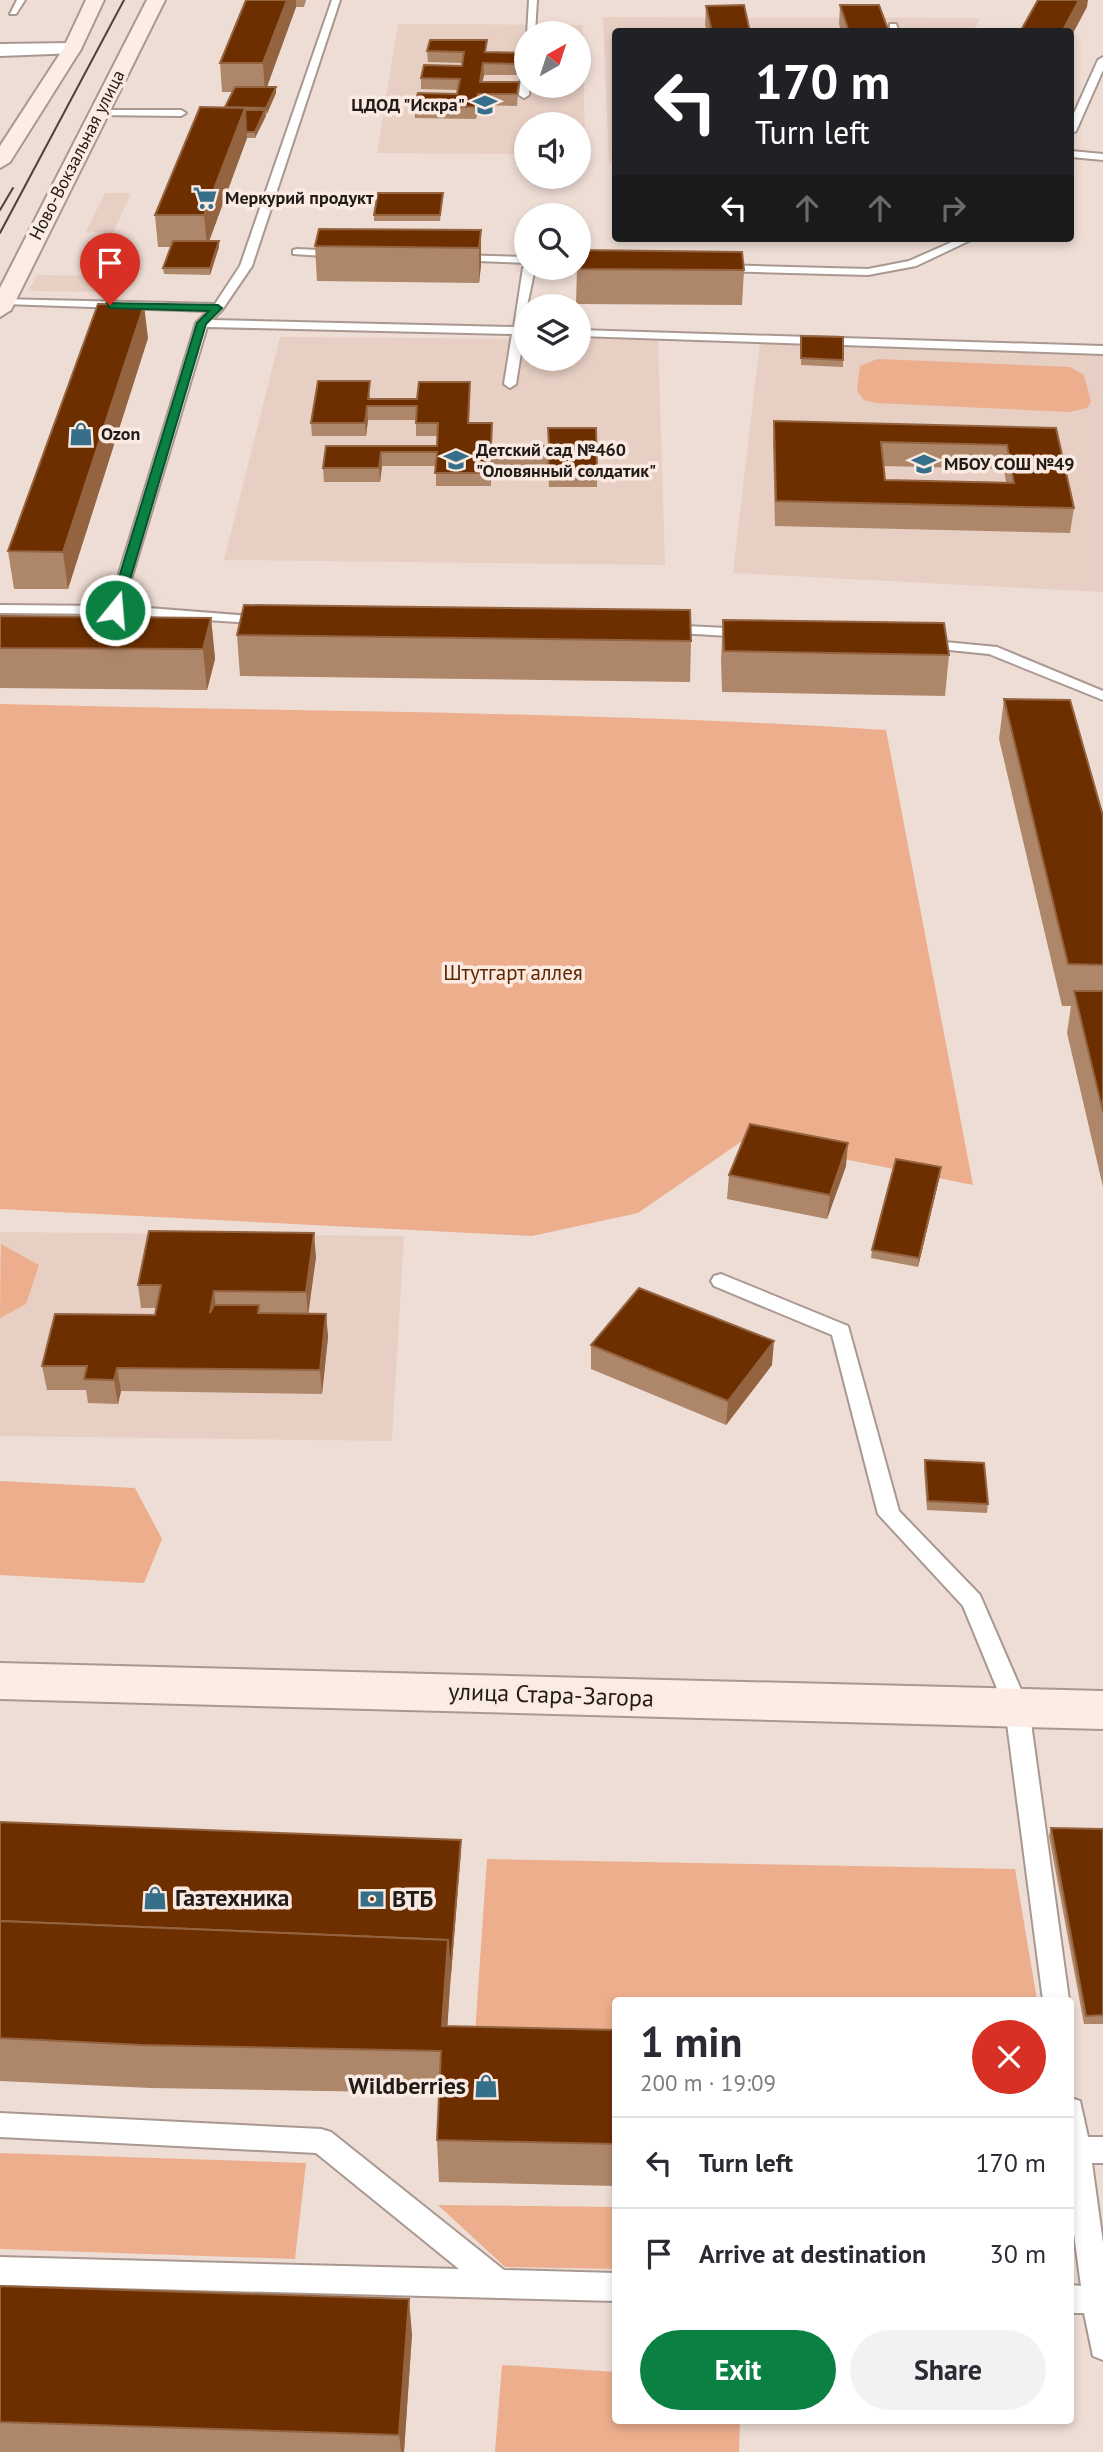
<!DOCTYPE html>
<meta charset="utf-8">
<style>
:root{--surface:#fff;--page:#f2f2f3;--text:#2b2b33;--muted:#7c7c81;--line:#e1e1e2;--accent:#0b8043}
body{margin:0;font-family:"PT Sans",sans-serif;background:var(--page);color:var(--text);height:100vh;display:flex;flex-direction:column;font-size:26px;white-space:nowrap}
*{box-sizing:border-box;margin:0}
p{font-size:23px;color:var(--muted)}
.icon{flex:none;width:38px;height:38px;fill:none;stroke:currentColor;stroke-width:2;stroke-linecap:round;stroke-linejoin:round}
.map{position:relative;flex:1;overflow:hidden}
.drawer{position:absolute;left:612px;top:1997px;width:462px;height:427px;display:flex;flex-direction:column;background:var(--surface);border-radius:7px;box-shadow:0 4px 10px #0003}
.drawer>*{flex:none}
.hud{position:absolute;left:612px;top:28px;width:462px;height:214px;border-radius:7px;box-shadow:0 4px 10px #0003;background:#202124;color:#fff;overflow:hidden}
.needle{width:46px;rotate:39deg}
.tools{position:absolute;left:514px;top:21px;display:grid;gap:14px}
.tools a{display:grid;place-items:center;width:77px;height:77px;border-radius:50%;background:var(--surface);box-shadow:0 4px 10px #0003;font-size:35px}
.pin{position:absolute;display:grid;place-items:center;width:60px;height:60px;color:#fff;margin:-72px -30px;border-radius:50% 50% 50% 0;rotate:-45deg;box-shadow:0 0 7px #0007}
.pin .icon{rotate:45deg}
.me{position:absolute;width:77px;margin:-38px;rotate:17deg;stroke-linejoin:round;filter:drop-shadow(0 0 5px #0008)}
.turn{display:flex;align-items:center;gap:24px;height:147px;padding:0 28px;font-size:32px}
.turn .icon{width:91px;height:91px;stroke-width:2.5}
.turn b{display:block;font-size:49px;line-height:60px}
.lanes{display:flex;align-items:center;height:66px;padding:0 28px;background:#0003;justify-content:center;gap:35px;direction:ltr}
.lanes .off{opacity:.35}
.round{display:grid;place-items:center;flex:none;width:74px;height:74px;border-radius:37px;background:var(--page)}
.headline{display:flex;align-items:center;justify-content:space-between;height:119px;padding:0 28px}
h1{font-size:42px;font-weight:800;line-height:52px}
.cta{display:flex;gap:14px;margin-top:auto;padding:14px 28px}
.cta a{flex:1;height:80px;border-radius:42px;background:var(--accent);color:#fff;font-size:28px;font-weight:800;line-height:80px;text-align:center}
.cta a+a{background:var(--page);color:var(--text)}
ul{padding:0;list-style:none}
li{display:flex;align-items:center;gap:21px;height:91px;padding:0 28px;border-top:2px solid var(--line)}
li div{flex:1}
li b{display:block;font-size:26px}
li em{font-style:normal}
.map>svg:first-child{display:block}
.built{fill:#e7cfc4;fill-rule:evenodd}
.green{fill:#ecae8d}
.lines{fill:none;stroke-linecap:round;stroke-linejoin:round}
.lane-casing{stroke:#a89890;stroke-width:4}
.street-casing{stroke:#a89890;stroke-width:4}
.secondary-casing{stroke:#a89890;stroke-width:4}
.lane{fill:#fff;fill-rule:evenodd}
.street{fill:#fff;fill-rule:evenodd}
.secondary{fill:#fbede6;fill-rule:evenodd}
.tram{stroke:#4c433f;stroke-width:2}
.wall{fill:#ae866a;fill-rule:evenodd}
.shaded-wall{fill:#946340}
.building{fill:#6d2f00;stroke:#946340;stroke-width:2;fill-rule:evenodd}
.route{fill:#0b8043;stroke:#07532c;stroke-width:2}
.labels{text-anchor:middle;stroke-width:7;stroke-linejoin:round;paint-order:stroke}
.far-poi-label{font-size:18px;font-weight:bold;fill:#221c19;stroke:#fbeae2;text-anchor:start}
.far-street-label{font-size:18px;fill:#221c19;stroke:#fbeae2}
.park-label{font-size:21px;fill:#5f2700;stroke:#fbeae2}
.near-street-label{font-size:24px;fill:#221c19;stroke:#fbeae2}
.near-poi-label{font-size:24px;font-weight:bold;fill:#221c19;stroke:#fbeae2;text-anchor:start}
</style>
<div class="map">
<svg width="1103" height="2452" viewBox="0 0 1103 2452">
<rect width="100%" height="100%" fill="#eeddd5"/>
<g class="built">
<polygon points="603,17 980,18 974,32 616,32 616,163 609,163"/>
<path d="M398 24 583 25 585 154H579V124H527V154L377 153ZM527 33H579V86H527Z"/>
<polygon points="105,193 131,193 113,233 86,232"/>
<polygon points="37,275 119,276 112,292 28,291"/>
<polygon points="280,337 527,339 527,359 579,359 579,339 658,340 665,565 224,560"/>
<polygon points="760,341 1103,355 1103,592 733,573"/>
<polygon points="0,1232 404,1236 392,1441 0,1436"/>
</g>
<g class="green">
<polygon points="877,359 1070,367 1084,375 1091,402 1087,408 1069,412 876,403 864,400 857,391 860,366"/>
<path d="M0 704C296 712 591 711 886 730L973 1185 745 1139 638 1213 532 1236 0 1209Z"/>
<polygon points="1,1244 39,1265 26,1304 0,1318"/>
<polygon points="0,1481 135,1488 162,1539 144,1583 0,1575"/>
<polygon points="487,1859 1015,1869 1037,2000 616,2000 616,2052 474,2048"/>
<polygon points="0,2153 306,2163 295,2259 0,2249"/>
<polygon points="438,2205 616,2207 616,2269 505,2267"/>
<polygon points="502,2365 616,2372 616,2420 740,2420 739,2452 495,2452"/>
</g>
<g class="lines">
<g class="lane-casing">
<g id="lane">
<polygon points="17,0 25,0 16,14 10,14"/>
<polygon points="332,0 340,0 252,266 222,310 212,320 514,327 523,268 527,265 535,268 527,306 527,334 524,334 516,384 510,388 504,384 512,334 207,327 123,606 264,617 269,618 269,624 115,614 0,613 0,605 109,606 196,323 208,311 4,304 0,303 0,299 215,304 240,266"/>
<polygon points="529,0 537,0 535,33 527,35"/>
<polygon points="890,24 896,24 899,32 890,32"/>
<polygon points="1103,57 1103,70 1076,131 1071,134 1071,120 1098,60"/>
<polygon points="527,66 527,86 530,86 529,95 524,98 519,95 522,69"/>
<polygon points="98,110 181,110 186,113 181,116 95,115"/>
<polygon points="1071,151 1103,154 1103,160 1071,157"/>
<polygon points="961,238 975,238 916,266 868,275 720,271 714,268 720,265 868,269 909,261"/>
<polygon points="297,249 340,251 345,254 340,257 293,254 293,250"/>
<polygon points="454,255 527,257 527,263 450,260 449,258"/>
<polygon points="579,330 1103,346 1103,354 579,336"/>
<polygon points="665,625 747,629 754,633 747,637 660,632 658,629"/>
<polygon points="924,640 997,647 1103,691 1103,700 989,654 919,647 919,641"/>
<polygon points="721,1274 848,1326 899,1511 980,1595 1029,1708 1069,2000 1043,2000 1005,1708 963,1606 878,1514 832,1335 714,1286 711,1281 714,1276"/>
<polygon points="1071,2098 1080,2101 1088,2137 1103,2137 1103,2163 1092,2163 1103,2243 1103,2360 1093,2356 1084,2313 1071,2313 1071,2285 1081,2286 1071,2212"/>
<polygon points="0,2113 321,2129 331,2132 504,2270 616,2273 616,2301 0,2285 0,2257 459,2269 316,2153 0,2137"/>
</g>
</g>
<g class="street-casing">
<polygon id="street" points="72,43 78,45 81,49 78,53 0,56 0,44"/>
</g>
<g class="secondary-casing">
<g id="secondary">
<polygon points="86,0 104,0 81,49 10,162 0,168 0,146 63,49"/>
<polygon points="147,0 165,0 11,310 0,317 0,288"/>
<polygon points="0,1663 1103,1691 1103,1729 0,1699"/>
</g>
</g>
<use href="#lane" class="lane"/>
<use href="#street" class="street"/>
<use href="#secondary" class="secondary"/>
<g class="tram">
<polyline points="0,210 13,188"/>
<polyline points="0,233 124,0"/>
</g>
</g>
<g class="wall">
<polygon points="246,0 306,0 304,7 296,7 267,87 276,87 276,93 255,138 247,138 209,241 219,247 210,275 164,274 163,268 170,247 158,247 155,215 225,107 233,92 222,92 220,63"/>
<polygon points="840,5 889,32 841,32 839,24"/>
<polygon points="706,6 750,32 707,32 705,25"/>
<polygon points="427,51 525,53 525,64 523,75 484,75 482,82 519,82 517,106 478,105 476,119 415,118 414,106 457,94 458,90 421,89 421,78 462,66 462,63 428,62"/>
<polygon points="443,193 440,221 374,221 374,215"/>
<polygon points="481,230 481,265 479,283 317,281 315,246"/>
<polygon points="577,269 744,270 742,305 576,304"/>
<polygon points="801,336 843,360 843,367 801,365"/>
<polygon points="148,338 68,589 14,589 8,551"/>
<polygon points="370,394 370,399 417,399 470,395 469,423 492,446 548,446 597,474 597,487 549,487 548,467 491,467 491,486 436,486 436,466 382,466 380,482 324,482 323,468 326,446 437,446 437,436 416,436 416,420 368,420 366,436 312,436 311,423"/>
<path d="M774 421 1056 428 1074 508 1070 533 775 526 773 445ZM883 466 1004 469 1006 482 885 480Z"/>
<polygon points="0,616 211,618 215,659 207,690 0,688"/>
<polygon points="723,620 949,655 945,696 722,692 721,660"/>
<polygon points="237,635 691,641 690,682 240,676"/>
<polygon points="1004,699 1103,816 1103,1187 1067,1033 1071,1006 1062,1006 999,739"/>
<polygon points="846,1166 827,1219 727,1199 729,1175"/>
<polygon points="940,1175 918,1267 871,1258 872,1250"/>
<polygon points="316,1257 308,1313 326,1314 328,1337 322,1394 121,1391 118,1404 88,1403 86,1390 47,1390 42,1366 155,1315 157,1308 141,1308 138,1285"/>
<polygon points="591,1345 772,1365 726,1425 591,1369"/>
<polygon points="925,1460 988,1504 987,1513 927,1510 924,1469"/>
<polygon points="0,1822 461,1849 447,2027 616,2030 616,2186 439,2182 437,2140 439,2093 151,2088 0,2081"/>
<polygon points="1051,1828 1103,1829 1103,2024 1084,2024 1049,1836"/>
<polygon points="0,2286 412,2334 404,2452 0,2452"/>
</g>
<g class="shaded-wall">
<polygon points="287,0 296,0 296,7 265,92 263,63"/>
<polygon points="1079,0 1088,0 1087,7 1071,37 1071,32 1062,32"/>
<polygon points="483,63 484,75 480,93 480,82"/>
<polygon points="276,87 276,93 267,114 266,108"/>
<polygon points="478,94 478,105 476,119 475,107"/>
<polygon points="245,108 247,138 207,247 204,215"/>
<polygon points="265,110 266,116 255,138 255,132"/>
<polygon points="481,230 481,265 479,283 479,248"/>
<polygon points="219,241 219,247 210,275 210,268"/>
<polygon points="144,305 148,338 68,589 63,552"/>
<polygon points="367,406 368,420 366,436 365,423"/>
<polygon points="381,452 382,466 380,482 379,468"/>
<polygon points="211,618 215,659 207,690 203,649"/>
<polygon points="848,1143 846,1166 827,1219 830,1195"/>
<polygon points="941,1167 940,1175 918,1267 919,1258"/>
<polygon points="314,1233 316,1257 308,1316 306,1292"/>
<polygon points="214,1291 217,1315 210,1313"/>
<polygon points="326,1314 328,1337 322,1394 320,1370"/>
<polygon points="774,1341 772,1365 726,1425 728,1401"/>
<polygon points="117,1368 121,1391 118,1404 114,1380"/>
<polygon points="461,1840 461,1849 450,1983 445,2069 442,2026 448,1940"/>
<polygon points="409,2299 412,2334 404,2452 401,2452 399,2435"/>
</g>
<g class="building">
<polygon points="246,0 287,0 263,63 220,63"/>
<polygon points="1038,0 1079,0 1062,32 1020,32"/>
<polygon points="744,5 750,32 712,32 706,6"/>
<polygon points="840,5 879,5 889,32 849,32"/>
<polygon points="430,40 487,40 485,52 525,53 523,64 483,63 480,82 519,82 517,94 478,94 475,107 414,106 418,93 457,94 460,79 421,78 424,65 462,66 464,52 427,51"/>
<polygon points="235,87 276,87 266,108 225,107"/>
<polygon points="200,107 245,108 204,215 155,215"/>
<polygon points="245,110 265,110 255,132 246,132"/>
<polygon points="378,193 443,193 440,215 374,215"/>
<polygon points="319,229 481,230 479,248 315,246"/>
<polygon points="173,241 219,241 210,268 163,268"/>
<polygon points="579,250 742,252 744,270 577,269 579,268"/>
<polygon points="98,304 144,305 63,552 8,551"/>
<polygon points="801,336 843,337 843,360 801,358"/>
<polygon points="318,381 370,381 368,399 417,399 419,382 470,382 468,423 492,423 491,446 549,446 548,428 596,428 597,474 549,474 548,453 491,453 491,473 435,473 437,452 381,452 379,468 323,468 326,446 437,446 438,423 416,423 417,406 367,406 365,423 311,423"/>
<path d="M774 421 1056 428 1074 508 776 501ZM881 442 1007 445 1014 483 885 480Z"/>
<polygon points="244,605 690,610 691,641 237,635"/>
<polygon points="0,616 211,618 203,649 0,648"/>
<polygon points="723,620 944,623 949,655 724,651"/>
<polygon points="1004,699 1070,700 1103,816 1103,965 1068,964"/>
<polygon points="1074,991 1103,991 1103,1112"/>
<polygon points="750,1124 848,1143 830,1195 729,1175"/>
<polygon points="896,1159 941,1167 919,1258 872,1250"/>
<polygon points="149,1231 314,1233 306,1292 214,1291 210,1313 214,1305 259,1305 258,1313 326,1314 320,1370 117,1368 114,1380 84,1379 87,1366 42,1366 55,1314 155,1315 161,1285 138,1285"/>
<polygon points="639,1288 774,1341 728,1401 591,1345"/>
<polygon points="925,1460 984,1463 988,1504 928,1501"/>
<polygon points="0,1822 461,1840 450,1975 448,1940 0,1921"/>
<polygon points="1051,1828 1103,1829 1103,2015 1086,2016"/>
<polygon points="0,1921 448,1940 442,2026 616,2030 616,2144 437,2140 441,2051 143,2045 0,2038"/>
<polygon points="0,2286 409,2299 399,2435 0,2422"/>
</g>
<polygon class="route" points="107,303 218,305 222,308 206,324 121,610 115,613 109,610 197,323 209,311 110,308"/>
<defs>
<g id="school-bare" transform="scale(1.89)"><path d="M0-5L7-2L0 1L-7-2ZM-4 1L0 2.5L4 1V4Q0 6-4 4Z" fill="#366f89" stroke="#fbeae2" stroke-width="2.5" paint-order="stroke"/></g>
<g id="supermarket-bare" transform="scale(1.89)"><path d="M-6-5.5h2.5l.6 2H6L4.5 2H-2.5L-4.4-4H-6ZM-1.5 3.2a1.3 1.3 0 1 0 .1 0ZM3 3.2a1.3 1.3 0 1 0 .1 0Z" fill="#366f89" stroke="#fbeae2" stroke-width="2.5" paint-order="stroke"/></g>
<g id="shop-bare" transform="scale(1.89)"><path d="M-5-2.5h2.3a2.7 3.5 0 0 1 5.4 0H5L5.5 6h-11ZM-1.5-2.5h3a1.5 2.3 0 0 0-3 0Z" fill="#366f89" stroke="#fbeae2" stroke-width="2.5" paint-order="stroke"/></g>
<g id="bank-bare" transform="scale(1.89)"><path d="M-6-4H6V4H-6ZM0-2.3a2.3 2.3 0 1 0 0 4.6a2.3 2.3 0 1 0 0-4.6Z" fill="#366f89" stroke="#fbeae2" stroke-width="2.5" paint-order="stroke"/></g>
</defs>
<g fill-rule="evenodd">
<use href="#school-bare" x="485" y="105"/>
<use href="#supermarket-bare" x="205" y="198"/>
<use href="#shop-bare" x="81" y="434"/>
<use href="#school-bare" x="456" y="460"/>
<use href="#school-bare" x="924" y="464"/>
<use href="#shop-bare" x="155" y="1898"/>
<use href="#bank-bare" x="372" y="1899"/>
<use href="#shop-bare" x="486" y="2086"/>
</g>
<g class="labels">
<g class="far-poi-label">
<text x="465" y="111" text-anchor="end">ЦДОД "Искра"</text>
<text x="225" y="204">Меркурий продукт</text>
<text x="101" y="440">Ozon</text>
<text x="476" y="456">Детский сад №460<tspan x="476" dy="21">"Оловянный солдатик"</tspan></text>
<text x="944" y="470">МБОУ СОШ №49</text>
</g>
<g class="far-street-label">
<text transform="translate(77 155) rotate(-63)" y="6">Ново-Вокзальная улица</text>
</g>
<g class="park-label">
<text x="513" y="980">Штутгарт аллея</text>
</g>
<g class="near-street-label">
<text transform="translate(551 1695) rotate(2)" y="8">улица Стара-Загора</text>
</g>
<g class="near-poi-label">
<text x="175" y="1906">Газтехника</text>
<text x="392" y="1907">ВТБ</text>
<text x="466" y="2094" text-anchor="end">Wildberries</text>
</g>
</g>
</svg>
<div class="tools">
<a><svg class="needle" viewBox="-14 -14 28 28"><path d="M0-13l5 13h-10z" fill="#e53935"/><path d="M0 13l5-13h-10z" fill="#7c7c81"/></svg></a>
<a><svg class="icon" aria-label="sound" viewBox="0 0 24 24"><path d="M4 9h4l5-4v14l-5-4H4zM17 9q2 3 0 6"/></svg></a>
<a><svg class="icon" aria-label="search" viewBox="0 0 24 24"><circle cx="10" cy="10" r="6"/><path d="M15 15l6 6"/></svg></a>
<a><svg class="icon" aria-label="layers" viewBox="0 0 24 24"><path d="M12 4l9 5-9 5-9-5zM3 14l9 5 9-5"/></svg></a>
</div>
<div class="pin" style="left:110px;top:305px;background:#d93025"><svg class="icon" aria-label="arrive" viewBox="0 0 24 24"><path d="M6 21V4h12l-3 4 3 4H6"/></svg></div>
<svg class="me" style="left:115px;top:610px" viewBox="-20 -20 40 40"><circle r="17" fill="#0b8043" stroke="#fff" stroke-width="3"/><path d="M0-11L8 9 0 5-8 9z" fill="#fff"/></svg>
<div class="hud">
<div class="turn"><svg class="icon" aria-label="left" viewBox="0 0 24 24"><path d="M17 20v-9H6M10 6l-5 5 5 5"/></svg><div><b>170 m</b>Turn left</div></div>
<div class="lanes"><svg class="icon" aria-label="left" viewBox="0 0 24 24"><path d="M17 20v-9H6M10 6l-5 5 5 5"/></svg><svg class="icon off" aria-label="ahead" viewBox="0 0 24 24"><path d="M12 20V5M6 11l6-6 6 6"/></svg><svg class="icon off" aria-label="ahead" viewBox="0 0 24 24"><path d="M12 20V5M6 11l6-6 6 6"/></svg><svg class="icon off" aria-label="right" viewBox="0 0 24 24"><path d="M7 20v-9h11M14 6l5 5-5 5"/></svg></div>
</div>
<section class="drawer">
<div class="headline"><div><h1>1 min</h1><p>200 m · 19:09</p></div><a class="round" style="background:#d93025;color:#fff"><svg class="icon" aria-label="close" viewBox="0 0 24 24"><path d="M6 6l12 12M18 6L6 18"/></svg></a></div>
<ul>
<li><svg class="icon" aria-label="left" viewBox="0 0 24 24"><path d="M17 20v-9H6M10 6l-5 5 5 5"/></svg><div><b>Turn left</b></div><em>170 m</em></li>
<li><svg class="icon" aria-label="arrive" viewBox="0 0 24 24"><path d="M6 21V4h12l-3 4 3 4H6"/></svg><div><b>Arrive at destination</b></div><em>30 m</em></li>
</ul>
<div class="cta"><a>Exit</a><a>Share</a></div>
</section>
</div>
